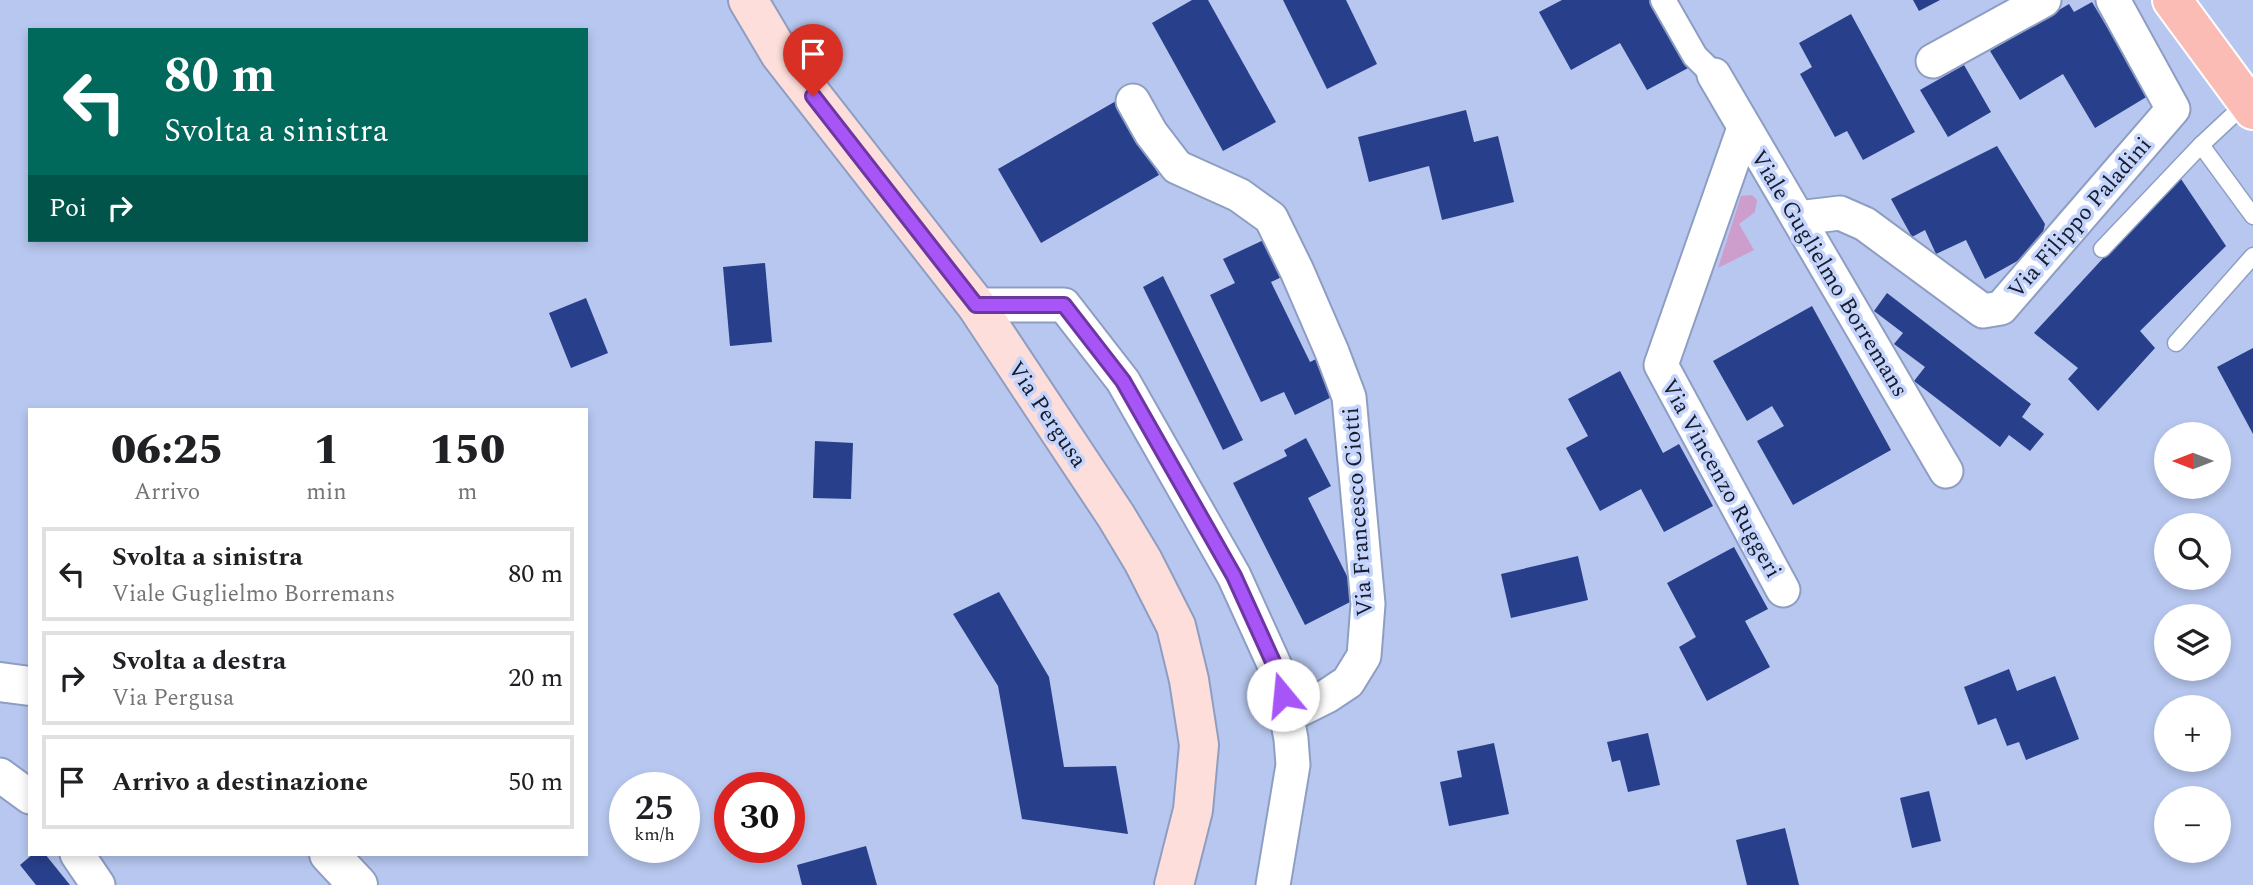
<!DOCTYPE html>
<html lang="it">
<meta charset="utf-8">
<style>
:root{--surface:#fff;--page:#f2f2f2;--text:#202124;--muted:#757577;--line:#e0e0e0}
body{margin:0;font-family:Spectral,serif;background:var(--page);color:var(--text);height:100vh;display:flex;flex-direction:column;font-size:26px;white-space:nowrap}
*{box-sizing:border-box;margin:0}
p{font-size:23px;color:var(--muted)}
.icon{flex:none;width:38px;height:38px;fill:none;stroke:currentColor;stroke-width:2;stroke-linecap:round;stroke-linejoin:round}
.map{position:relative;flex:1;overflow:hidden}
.drawer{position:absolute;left:28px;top:408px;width:560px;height:448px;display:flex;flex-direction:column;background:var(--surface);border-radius:0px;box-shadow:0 4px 10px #0003}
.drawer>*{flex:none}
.hud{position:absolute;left:28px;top:28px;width:560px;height:214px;border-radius:0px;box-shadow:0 4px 10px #0003;background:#00695c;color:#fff;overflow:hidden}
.needle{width:46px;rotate:270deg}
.tools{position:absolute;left:2154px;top:422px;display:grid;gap:14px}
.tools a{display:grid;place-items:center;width:77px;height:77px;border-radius:50%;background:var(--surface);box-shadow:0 4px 10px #0003;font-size:35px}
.speed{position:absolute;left:609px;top:772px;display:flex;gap:14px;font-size:35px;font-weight:700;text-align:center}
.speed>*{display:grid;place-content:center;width:91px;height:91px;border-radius:50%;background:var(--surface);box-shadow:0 4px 10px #0003;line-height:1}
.speed small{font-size:18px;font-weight:400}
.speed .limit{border:10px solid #d22;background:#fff;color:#111}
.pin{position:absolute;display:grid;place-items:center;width:60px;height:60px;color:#fff;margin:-72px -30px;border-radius:50% 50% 50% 0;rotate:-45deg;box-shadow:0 0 7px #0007}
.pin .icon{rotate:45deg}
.me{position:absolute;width:77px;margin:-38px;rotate:343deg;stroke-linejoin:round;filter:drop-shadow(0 0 5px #0008)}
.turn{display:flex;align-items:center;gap:24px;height:147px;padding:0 21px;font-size:32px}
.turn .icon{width:91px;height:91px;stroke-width:2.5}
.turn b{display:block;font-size:49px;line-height:60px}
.then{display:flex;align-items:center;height:66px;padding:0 21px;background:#0003;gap:14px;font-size:26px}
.eta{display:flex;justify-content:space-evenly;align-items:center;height:119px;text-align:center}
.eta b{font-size:42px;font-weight:800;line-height:49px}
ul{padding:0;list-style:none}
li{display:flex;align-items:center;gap:21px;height:94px;margin:0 14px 10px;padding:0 7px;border:4px solid var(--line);border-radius:0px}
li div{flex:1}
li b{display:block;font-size:26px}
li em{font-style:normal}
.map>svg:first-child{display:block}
.green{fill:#cd9ecb}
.building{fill:#283f8b}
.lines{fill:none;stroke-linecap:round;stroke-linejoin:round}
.service-casing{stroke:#8e9ec3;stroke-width:19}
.pedestrian-casing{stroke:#8e9ec3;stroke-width:28}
.minor-casing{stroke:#8e9ec3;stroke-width:37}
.tertiary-casing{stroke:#8e9ec3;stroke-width:42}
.secondary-casing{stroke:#8e9ec3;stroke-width:42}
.primary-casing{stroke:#fff;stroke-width:42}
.service{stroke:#fff;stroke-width:16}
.pedestrian{stroke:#fff;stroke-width:24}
.minor{stroke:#fff;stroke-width:33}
.tertiary{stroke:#fff;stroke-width:38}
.secondary{stroke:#fddeda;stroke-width:38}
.primary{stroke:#fbbcb5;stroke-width:38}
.route-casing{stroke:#6d37a1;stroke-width:18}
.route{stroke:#a855f7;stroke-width:12}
.labels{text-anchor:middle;stroke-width:7;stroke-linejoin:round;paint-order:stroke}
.street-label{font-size:23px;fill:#171c2a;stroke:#c4d4fc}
</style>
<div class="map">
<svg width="2253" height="885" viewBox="0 0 2253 885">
<rect width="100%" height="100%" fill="#b7c7ef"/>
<polygon class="green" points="1752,195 1757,200 1755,212 1739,224 1754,250 1718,268 1741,196"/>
<g class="building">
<polygon points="1192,0 1208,0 1276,122 1223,151 1152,23"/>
<polygon points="1283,0 1346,0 1377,64 1327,89"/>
<polygon points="1562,0 1653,0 1690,67 1647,90 1620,43 1571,70 1539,12"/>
<polygon points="1913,0 1940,0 1919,11"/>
<polygon points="2092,2 2148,96 2095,128 2063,74 2020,100 1990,51 2069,4 2074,12"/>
<polygon points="1851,14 1915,132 1863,160 1847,131 1835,137 1800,74 1812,67 1799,43"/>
<polygon points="1964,65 1991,112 1948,137 1920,90"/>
<polygon points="1116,101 1159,175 1041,243 998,169"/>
<polygon points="1466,110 1474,142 1498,136 1514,202 1442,220 1429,166 1369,182 1358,137"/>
<polygon points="1997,146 2045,224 2039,249 1985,279 1966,240 1936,254 1925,230 1912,237 1891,199"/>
<polygon points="2179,176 2226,246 2140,331 2155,348 2098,411 2068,379 2078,368 2034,333"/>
<polygon points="1268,238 1286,275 1271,282 1310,362 1324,355 1342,392 1295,415 1284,392 1261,402 1210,295 1235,283 1223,259"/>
<polygon points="765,263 772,342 730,346 723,267"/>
<polygon points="1163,276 1243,440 1223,450 1143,287"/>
<polygon points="1887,293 2031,404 2022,417 2044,434 2030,451 2009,435 2000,447 1914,381 1925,367 1894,344 1903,333 1874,311"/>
<polygon points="586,298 608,353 571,368 549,313"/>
<polygon points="1812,306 1891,450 1793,505 1757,441 1784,426 1772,406 1747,421 1713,361"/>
<polygon points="2253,348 2253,434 2217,367"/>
<polygon points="1620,371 1663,453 1679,444 1713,506 1664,532 1641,489 1600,511 1566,448 1588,436 1568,399"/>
<polygon points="1306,438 1331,486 1308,498 1358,598 1305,625 1233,483 1287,456 1284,450"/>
<polygon points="815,441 853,443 851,499 813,498"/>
<polygon points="1734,547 1768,609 1745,621 1770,667 1707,701 1679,647 1696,637 1667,583"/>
<polygon points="1578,556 1588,600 1511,618 1501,574"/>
<polygon points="999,592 1049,677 1064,767 1116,766 1128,834 1022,819 998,686 953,614"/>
<polygon points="2009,669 2017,691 2055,676 2079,739 2026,760 2019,742 2007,746 1996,718 1978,725 1964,687"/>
<polygon points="1648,733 1660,785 1628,792 1620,760 1612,762 1607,742"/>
<polygon points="1494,743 1509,814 1449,826 1440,782 1462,777 1457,751"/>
<polygon points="1929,791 1941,841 1912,848 1900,798"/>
<polygon points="1785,828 1799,885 1747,885 1736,840"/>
<polygon points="866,846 877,885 802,885 797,865"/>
<polygon points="33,854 45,854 70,885 36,885 20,865"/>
</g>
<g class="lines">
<g class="service-casing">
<g id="service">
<polyline points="2201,145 2253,216"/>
<polyline points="2102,249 2201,145 2247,102"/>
<polyline points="2176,343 2253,256"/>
</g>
</g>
<g class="pedestrian-casing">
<polyline id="pedestrian" points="1663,0 1695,56 1714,75"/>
</g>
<g class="minor-casing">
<g id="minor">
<polyline points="1933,61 2044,0"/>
<polyline points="1714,75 1946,471"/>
<polyline points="1133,101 1151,133 1177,167 1239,195 1271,218 1297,271 1332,352 1349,397 1368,604 1364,656 1348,682 1327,696 1287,716"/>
<polyline points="1744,128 1661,365 1783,590"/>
<polyline points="1798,218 1840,213 1865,224 1983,311 2001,308 2173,109 2113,0"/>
<polyline points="976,305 1064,305 1123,381 1234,576 1279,675 1291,739 1293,765 1273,885"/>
<polyline points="0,775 30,797"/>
<polyline points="77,854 98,885"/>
</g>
</g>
<g class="tertiary-casing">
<g id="tertiary">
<polyline points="0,682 30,686"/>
<polyline points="329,854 358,885"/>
</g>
</g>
<g class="secondary-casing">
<polyline id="secondary" points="748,0 780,54 976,305 1116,516 1143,561 1176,626 1189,680 1199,745 1193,810 1174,885"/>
</g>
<g class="primary-casing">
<polyline id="primary" points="2172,0 2253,110"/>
</g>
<use href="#service" class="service"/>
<use href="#pedestrian" class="pedestrian"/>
<use href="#minor" class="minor"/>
<use href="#tertiary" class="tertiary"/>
<use href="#secondary" class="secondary"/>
<use href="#primary" class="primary"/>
</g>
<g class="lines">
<g class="route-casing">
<polyline id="route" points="813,96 976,305 1064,305 1123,381 1234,576 1279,675 1283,695"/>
</g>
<use href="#route" class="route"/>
</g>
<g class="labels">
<g class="street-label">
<text transform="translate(2079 217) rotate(-49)" y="8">Via Filippo Paladini</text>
<text transform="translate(1830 273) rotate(59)" y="8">Viale Guglielmo Borremans</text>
<text transform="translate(1048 414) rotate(56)" y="8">Via Pergusa</text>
<text transform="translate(1722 478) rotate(61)" y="8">Via Vincenzo Ruggeri</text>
<text transform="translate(1357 512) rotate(-94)" y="8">Via Francesco Ciotti</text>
</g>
</g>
</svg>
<div class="tools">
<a><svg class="needle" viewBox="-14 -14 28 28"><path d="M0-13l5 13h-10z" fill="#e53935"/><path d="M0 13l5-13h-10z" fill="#757577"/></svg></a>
<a><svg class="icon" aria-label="search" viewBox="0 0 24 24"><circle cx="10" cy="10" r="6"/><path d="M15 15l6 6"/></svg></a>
<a><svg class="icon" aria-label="layers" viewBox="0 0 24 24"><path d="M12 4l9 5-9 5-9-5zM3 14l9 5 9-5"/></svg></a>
<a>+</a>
<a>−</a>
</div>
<div class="speed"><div>25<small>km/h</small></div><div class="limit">30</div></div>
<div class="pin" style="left:813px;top:96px;background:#d93025"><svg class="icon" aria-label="arrive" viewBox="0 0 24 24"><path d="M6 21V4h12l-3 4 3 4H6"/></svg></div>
<svg class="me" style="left:1283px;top:695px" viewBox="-20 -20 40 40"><circle r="19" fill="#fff"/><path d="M0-13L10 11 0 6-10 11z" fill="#a855f7"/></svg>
<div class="hud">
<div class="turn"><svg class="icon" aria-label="left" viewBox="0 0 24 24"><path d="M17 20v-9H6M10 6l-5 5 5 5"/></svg><div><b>80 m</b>Svolta a sinistra</div></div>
<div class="then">Poi<svg class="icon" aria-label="right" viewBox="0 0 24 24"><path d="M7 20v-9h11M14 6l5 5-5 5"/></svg></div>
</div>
<section class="drawer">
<div class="eta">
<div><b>06:25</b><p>Arrivo</p></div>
<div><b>1</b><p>min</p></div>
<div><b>150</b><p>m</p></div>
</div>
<ul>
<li><svg class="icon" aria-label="left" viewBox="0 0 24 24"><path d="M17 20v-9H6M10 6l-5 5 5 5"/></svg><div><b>Svolta a sinistra</b><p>Viale Guglielmo Borremans</p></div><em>80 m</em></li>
<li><svg class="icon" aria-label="right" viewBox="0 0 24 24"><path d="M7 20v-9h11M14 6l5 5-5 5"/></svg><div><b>Svolta a destra</b><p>Via Pergusa</p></div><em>20 m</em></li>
<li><svg class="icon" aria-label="arrive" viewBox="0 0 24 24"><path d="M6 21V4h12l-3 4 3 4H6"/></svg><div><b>Arrivo a destinazione</b></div><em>50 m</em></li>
</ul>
</section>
</div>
